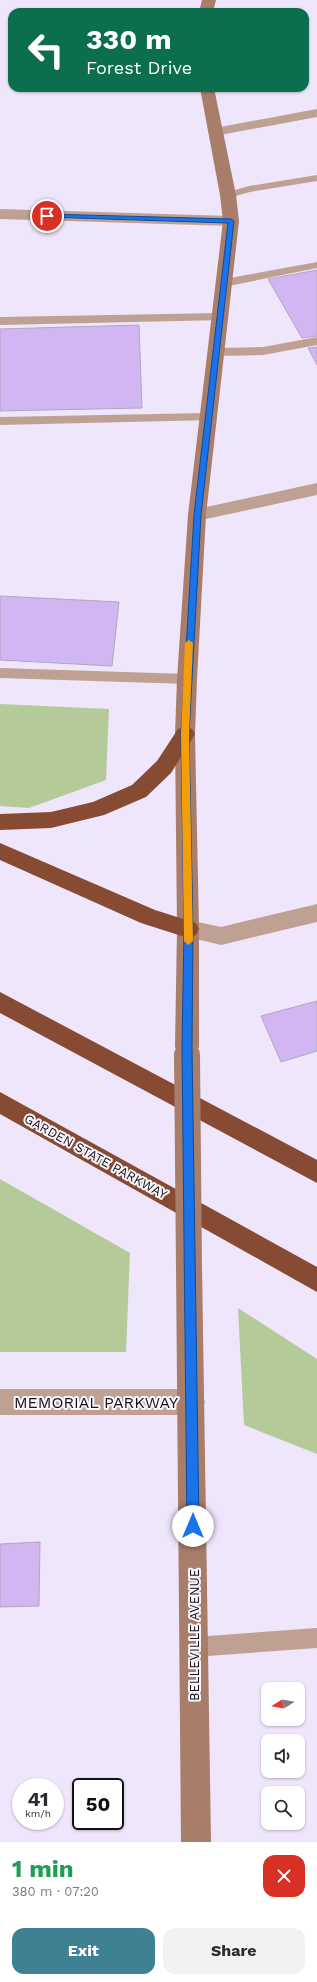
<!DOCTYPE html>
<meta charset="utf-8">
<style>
:root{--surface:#fff;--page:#f2f2f3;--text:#2b2b33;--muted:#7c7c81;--accent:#3f8093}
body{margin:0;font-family:"Work Sans",sans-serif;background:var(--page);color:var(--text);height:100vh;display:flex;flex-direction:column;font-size:15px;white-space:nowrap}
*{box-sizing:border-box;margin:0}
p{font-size:13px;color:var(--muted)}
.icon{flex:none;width:22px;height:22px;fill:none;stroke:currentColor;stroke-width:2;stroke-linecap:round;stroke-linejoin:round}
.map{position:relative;height:1842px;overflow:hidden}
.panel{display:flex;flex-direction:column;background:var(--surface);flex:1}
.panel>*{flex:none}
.hud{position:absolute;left:8px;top:8px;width:301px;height:84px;border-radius:12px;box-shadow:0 1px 3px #0004;background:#0b6e4f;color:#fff;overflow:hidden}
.needle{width:26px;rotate:259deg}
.tools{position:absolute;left:261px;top:1682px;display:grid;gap:8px}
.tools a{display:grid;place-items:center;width:44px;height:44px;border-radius:8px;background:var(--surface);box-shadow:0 1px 3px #0004;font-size:20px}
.speed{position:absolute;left:12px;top:1778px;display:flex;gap:8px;font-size:20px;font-weight:700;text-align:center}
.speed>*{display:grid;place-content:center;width:52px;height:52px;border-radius:50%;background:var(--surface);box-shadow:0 1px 3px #0004;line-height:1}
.speed small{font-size:10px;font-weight:400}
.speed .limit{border:2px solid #111;border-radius:6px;background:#fff;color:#111}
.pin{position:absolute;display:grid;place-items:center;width:34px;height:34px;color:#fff;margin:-17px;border:2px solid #fff;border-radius:50%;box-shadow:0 1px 4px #0007}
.me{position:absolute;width:44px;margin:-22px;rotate:0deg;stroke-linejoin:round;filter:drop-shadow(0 0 3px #0008)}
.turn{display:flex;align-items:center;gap:14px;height:84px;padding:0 12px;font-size:18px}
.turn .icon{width:52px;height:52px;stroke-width:2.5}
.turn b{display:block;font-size:28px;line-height:34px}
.round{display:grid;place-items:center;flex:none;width:42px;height:42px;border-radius:12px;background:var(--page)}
.overview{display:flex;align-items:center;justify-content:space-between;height:68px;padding:0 12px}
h1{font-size:24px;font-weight:700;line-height:30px;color:#1e9e55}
.action{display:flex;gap:8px;margin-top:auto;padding:8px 12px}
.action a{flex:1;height:46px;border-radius:12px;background:var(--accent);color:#fff;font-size:16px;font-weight:700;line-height:46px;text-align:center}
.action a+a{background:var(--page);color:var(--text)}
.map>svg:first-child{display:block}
.green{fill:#b5ca99}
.building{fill:#d2b6f3;stroke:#b2a6c0}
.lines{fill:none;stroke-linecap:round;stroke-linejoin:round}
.service{fill:#bfa194;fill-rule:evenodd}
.minor{fill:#bfa194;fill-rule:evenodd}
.secondary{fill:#a87d6a;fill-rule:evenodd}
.motorway{fill:#864b32;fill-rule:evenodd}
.secondary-bridge-far1{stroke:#a87d6a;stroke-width:20}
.secondary-bridge{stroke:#a87d6a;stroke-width:26}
.route{fill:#1a73e8;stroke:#114b97}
.slow{fill:#f59e0b}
.labels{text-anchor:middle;stroke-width:4;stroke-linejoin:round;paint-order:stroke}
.street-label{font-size:13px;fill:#15111a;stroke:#f9f6fc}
.near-street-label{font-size:16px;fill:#15111a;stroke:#f9f6fc}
</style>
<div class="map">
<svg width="317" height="1842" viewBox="0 0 317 1842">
<rect width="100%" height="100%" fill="#efe6fc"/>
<g class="green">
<polygon points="0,704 109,709 106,780 29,808 0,806"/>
<polygon points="0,1179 130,1253 126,1352 0,1352"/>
<polygon points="238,1308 317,1359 317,1454 244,1425"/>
</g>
<g class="building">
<polygon points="317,270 317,336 302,338 268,279"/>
<polygon points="139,325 142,408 0,411 0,329"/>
<polygon points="317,347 317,365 308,348"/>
<polygon points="0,596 119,602 112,666 0,660"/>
<polygon points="317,1001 317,1051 281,1062 261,1016"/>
<polygon points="40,1542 39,1606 0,1607 0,1544"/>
</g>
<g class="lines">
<g class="service">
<polygon points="317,175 317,181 250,192 228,198 222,195 224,193 249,186"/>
<polygon points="317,262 317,268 224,287 218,283 224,279"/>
<polygon points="220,313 226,317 224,320 0,325 0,317"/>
<polygon points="317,337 317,345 263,355 216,356 210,352 216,348 263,347"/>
<polygon points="208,413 212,414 214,417 212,420 0,425 0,417"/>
<polygon points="0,668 187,674 192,675 194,679 192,683 187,684 0,678"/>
<polygon points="317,1628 317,1648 194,1657 187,1654 184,1647 187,1640 194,1637"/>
</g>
<g class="minor">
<polygon points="317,109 317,117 215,136 210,135 208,132 210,129 215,128"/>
<polygon points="0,209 231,216 236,218 239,221 236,224 231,226 0,219"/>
<polygon points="317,483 317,495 197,521 191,519 188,515 191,511 197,509"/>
<polygon points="317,904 317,922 221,945 180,935 177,929 180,923 188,920 221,927"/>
<polygon points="0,1389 192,1389 201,1393 205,1402 201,1411 192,1415 0,1415"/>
</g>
<g class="secondary">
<polygon points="202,0 216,0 213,12 199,12"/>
<polygon points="200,88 214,88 236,195 239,221 206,515 197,679 195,734 199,929 199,1047 195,1054 187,1057 179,1054 175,1047 177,929 175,734 177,679 188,515 223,221 220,195"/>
<polygon points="189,1255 198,1259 202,1267 211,1842 181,1842 176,1267 180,1259"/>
</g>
<g class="motorway">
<polygon points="185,726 192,729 195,734 192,739 171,773 146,797 104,815 51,828 0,830 0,814 51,812 93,802 132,785 157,761 178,729"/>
<polygon points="0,843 155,910 196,923 199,929 196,935 188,938 141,923 0,860"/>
<polygon points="0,992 317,1160 317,1183 0,1013"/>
<polygon points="0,1092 317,1267 317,1292 0,1114"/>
</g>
<polyline class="secondary-bridge-far1" points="187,1047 187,1056"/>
<polyline class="secondary-bridge" points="187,1055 189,1267"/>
</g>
<polygon class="route" points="47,214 231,219 234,221 201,515 189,734 193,929 192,1047 199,1526 197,1530 193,1532 189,1530 187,1526 182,1047 184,929 181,734 194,515 228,223 45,217 44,216"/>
<polygon class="slow" points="189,640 193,643 189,734 193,941 188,945 184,941 181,734 185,643"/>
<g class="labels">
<g class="street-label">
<text transform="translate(96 1156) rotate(29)" y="5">GARDEN STATE PARKWAY</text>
<text transform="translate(194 1635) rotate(-90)" y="5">BELLEVILLE AVENUE</text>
</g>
<g class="near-street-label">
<text x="96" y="1408">MEMORIAL PARKWAY</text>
</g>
</g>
</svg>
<div class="tools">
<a><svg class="needle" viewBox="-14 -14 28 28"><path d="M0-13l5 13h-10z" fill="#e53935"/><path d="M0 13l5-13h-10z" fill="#7c7c81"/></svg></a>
<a><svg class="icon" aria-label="sound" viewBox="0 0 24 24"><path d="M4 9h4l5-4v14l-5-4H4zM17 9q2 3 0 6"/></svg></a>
<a><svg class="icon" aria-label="search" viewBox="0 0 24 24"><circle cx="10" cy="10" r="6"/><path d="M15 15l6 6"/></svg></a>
</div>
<div class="speed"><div>41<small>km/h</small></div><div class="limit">50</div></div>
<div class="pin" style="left:47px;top:216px;background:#d93025"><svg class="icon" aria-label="arrive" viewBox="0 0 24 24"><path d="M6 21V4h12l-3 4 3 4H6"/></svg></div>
<svg class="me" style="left:193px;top:1526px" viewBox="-20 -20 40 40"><circle r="19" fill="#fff"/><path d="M0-13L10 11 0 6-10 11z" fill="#1a73e8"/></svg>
<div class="hud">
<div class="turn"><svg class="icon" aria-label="left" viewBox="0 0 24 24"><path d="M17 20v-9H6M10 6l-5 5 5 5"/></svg><div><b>330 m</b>Forest Drive</div></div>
</div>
</div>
<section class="panel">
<div class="overview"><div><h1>1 min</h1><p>380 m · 07:20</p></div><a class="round" style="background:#d93025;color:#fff"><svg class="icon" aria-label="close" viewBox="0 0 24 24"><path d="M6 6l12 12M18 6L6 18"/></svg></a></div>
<div class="action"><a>Exit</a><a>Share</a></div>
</section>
